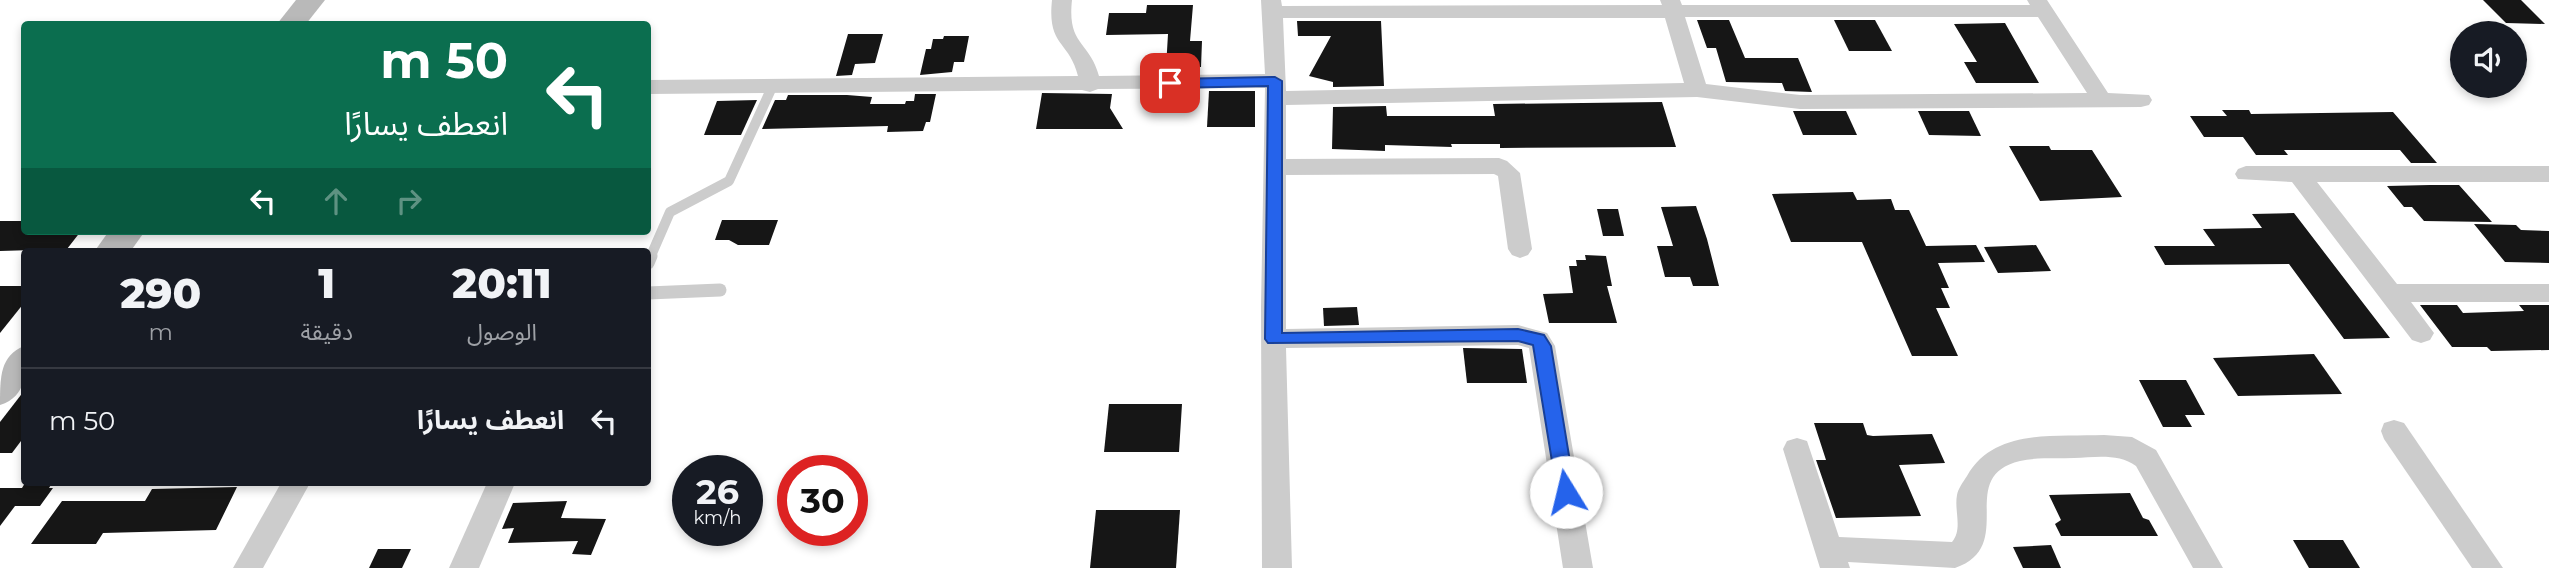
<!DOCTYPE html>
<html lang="ar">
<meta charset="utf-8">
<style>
:root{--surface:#171b24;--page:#242831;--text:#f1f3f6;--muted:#9ea1a6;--line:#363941}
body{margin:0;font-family:Montserrat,"Noto Sans Arabic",sans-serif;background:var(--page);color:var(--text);direction:rtl;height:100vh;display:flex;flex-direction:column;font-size:26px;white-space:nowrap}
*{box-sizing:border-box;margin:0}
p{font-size:23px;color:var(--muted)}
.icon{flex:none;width:38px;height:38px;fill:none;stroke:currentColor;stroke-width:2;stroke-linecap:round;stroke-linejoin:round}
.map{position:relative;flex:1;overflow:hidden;direction:ltr}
.details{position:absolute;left:21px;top:248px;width:630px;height:238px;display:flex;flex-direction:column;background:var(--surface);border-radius:7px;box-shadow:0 4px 10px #0003;direction:rtl}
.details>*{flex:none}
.top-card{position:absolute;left:21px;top:21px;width:630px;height:214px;border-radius:7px;box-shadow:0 4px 10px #0003;direction:rtl;background:#0b6e4f;color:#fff;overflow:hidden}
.fabs{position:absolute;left:2450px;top:21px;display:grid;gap:14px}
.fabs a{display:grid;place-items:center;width:77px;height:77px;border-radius:50%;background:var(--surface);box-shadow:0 4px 10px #0003;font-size:35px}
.speed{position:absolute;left:672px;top:455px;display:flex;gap:14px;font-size:35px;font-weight:700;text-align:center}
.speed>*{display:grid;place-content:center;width:91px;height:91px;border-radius:50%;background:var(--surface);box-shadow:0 4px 10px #0003;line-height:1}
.speed small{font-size:18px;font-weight:400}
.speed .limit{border:10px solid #d22;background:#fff;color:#111}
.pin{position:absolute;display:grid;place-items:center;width:60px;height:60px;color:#fff;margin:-30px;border-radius:14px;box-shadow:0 4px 10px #0006}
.me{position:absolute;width:77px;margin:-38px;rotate:351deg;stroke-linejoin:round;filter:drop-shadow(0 0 5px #0008)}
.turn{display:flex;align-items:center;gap:24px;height:147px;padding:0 28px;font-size:32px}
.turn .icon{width:91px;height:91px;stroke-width:2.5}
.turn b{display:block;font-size:49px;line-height:60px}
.lanes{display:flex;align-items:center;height:66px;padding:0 28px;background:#0003;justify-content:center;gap:35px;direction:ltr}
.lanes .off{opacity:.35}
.eta{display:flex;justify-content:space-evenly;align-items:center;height:119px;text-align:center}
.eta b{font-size:42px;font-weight:800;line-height:49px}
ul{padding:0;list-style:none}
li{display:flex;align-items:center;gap:21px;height:105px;padding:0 28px;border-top:2px solid var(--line)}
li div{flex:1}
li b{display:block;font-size:26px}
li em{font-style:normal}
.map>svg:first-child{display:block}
.building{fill:#161616}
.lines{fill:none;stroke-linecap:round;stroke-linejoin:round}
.service-far1{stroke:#ccc;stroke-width:10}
.service{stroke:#ccc;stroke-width:13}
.minor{fill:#ccc;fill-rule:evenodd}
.secondary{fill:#b9b9b9;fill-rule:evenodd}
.route{fill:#2563eb;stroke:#184099;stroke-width:2}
</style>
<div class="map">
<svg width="2549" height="568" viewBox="0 0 2549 568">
<rect width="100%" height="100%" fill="#fff"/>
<g class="building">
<polygon points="2483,0 2521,0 2545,24 2506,23"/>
<polygon points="1147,5 1193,5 1190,41 1202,41 1201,67 1166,68 1168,34 1106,35 1109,13 1146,13"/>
<polygon points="1697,20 1729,20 1745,58 1798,58 1812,92 1785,91 1782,83 1726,82 1716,48 1707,48"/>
<polygon points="1834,20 1875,20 1892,51 1849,51"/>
<polygon points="1297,21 1381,21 1384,86 1333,87 1333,82 1309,76 1331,36 1298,36"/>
<polygon points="2005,23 2039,83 1976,83 1964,62 1977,62 1954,24"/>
<polygon points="848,34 883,34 875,63 855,64 852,75 836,76"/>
<polygon points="944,36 969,36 964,62 954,62 952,72 920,75 926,49 931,49 933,39 943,39"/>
<polygon points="1209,91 1255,91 1255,127 1207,127"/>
<polygon points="1042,93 1112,94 1110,108 1123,129 1036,129"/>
<polygon points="915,94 936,94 930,122 926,122 923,131 887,132 888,126 762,129 775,100 786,100 788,95 847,95 872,97 870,104 905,104 906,101 914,101"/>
<polygon points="757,100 741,135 704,135 717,101"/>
<polygon points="1662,102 1676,147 1500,148 1500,144 1451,144 1452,147 1385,145 1385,151 1332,149 1333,107 1386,106 1387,116 1495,116 1493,104"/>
<polygon points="2222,110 2249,110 2251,114 2393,112 2437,163 2411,163 2400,150 2284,150 2288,155 2256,155 2243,137 2204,137 2190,116 2227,116"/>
<polygon points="1793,111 1846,111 1857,135 1803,135"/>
<polygon points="1918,111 1969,111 1981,136 1929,135"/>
<polygon points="2009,146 2049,146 2051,150 2092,150 2122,197 2040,201"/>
<polygon points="2430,185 2459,185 2492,222 2424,221 2412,207 2404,207 2387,186"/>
<polygon points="1853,192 1857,200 1891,199 1895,210 1909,210 1926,246 1976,245 1985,262 1938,263 1949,288 1941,288 1950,308 1936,308 1958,356 1912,356 1862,242 1791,242 1772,194"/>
<polygon points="1696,206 1707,239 1719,286 1693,286 1690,277 1665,277 1657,246 1673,246 1661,207"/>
<polygon points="1597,209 1618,209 1624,236 1603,236"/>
<polygon points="2294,213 2350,286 2390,338 2344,339 2289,264 2165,265 2154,246 2215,246 2203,229 2262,228 2252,214"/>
<polygon points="722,220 778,220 769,245 738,245 729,240 715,240"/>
<polygon points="0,221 24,221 24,231 81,231 67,249 0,251"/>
<polygon points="2474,224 2516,225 2521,230 2549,231 2549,263 2505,262"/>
<polygon points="2036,245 2051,271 1998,273 1984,247"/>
<polygon points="1585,255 1606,256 1612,286 1607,286 1617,323 1549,323 1543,294 1573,293 1569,266 1577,266 1576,260 1586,260"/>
<polygon points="0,286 24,286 24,303 0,333"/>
<polygon points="2420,305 2457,305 2463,313 2524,311 2519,305 2549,305 2549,350 2491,351 2487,347 2452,347"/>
<polygon points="1357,307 1359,325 1324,326 1323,308"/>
<polygon points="1463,348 1522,349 1527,383 1467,383"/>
<polygon points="2314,354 2342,394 2238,396 2213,358"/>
<polygon points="2139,380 2186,380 2205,415 2185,415 2192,427 2163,427"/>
<polygon points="24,391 24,437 12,453 0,453 0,422"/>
<polygon points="1109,404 1182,404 1179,452 1104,452"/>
<polygon points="1814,423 1863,423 1867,435 1873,436 1932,434 1945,463 1899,465 1921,516 1836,518 1816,460 1826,460"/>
<polygon points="25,483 52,483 49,488 53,488 40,506 15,506 0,526 0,488 22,488"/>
<polygon points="237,487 216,530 103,533 96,544 31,544 62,501 145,501 152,489"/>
<polygon points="2130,493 2143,518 2149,520 2158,536 2061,536 2055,524 2061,520 2049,495"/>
<polygon points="567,501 561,518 606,519 591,555 572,554 578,541 508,543 514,528 502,529 513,503"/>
<polygon points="1096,510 1180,510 1176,568 1090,568"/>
<polygon points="2293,540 2343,540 2360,568 2309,568"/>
<polygon points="2051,545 2061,568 2023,568 2013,547"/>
<polygon points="378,549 411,549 402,568 369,568"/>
</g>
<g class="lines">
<polyline class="service-far1" points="650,258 670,212 729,181 773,85"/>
<g class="service">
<polyline points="648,263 651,256"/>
<polyline points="648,293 720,290"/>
</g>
<g class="minor">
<path d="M1052 0H1072C1067 46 1089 40 1099 76L1265 74 1261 0H1281L1282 6 1662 5 1660 0H1680L1682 5H2030L2027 0H2047L2108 93 2149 95 2152 100 2149 105 2141 107 1800 109 1697 97 1286 105V159L1499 158 1507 161 1520 173 1532 249 1528 255 1520 258 1512 255 1508 249 1498 176 1494 174 1286 175V329L1518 325 1547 333 1555 346 1593 568H1563L1529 348 1518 345 1286 348 1292 568H1262L1261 307 1265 88 1098 89 1090 92 1082 90 648 94V80L1078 76C1069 40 1047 47 1052 0ZM1685 17H2038L2087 93 1800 95 1706 84ZM1283 18H1665L1684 83 1286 91Z"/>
<polygon points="2246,166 2549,166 2549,182 2317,182 2397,284 2549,284 2549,302 2411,302 2434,333 2430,340 2421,343 2412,340 2292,182 2238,179 2235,174 2238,169"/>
<polygon points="2394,420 2404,423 2503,568 2472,568 2384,439 2381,431 2384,423"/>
<path d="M2104 435 2132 437 2156 450 2223 568H2193L2136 466C2119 453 2095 457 2074 458 2057 459 2037 457 2020 461 1954 477 2019 545 1955 568L1848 562 1850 568H1820L1783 449 1787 441 1797 438 1807 441 1839 537 1952 542C1963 529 1954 511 1957 495 1958 489 1963 482 1967 476 1994 428 2055 437 2104 435Z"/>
<polygon points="281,483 310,483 263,568 233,568"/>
<polygon points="487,483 515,483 479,568 449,568"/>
</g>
<g class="secondary">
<polygon points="296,0 325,0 306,24 277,24"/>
<polygon points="109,231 145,231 130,252 94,252"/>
<path d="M24 346C26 371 28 396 0 405 0 377 0 356 24 346Z"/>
</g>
</g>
<polygon class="route" points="1275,77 1282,81 1282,333 1518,329 1544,335 1551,346 1575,492 1572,497 1566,499 1559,497 1557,492 1533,345 1518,341 1268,343 1265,339 1268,86 1170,88 1163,83 1170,79"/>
</svg>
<div class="fabs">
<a><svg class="icon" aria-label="sound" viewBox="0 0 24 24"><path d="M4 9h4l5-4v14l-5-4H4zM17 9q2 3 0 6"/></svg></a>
</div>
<div class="speed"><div>26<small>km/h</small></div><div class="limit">30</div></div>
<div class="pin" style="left:1170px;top:83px;background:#d93025"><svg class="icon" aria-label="arrive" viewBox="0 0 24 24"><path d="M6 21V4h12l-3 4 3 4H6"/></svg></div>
<svg class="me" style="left:1566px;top:492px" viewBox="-20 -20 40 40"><circle r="19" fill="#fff"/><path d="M0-13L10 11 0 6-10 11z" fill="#2563eb"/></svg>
<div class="top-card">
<div class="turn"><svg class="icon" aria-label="left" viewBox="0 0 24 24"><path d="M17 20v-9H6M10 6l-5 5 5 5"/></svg><div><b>50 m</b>انعطف يسارًا</div></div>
<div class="lanes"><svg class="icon" aria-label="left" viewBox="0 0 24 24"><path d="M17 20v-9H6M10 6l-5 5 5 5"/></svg><svg class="icon off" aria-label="ahead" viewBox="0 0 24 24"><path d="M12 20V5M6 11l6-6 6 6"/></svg><svg class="icon off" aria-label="right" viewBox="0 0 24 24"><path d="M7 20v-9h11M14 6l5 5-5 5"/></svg></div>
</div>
<section class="details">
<div class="eta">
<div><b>20:11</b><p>الوصول</p></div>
<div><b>1</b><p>دقيقة</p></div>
<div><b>290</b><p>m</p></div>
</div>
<ul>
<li><svg class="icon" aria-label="left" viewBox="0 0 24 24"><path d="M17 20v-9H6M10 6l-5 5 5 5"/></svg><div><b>انعطف يسارًا</b></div><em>50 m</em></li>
</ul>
</section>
</div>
